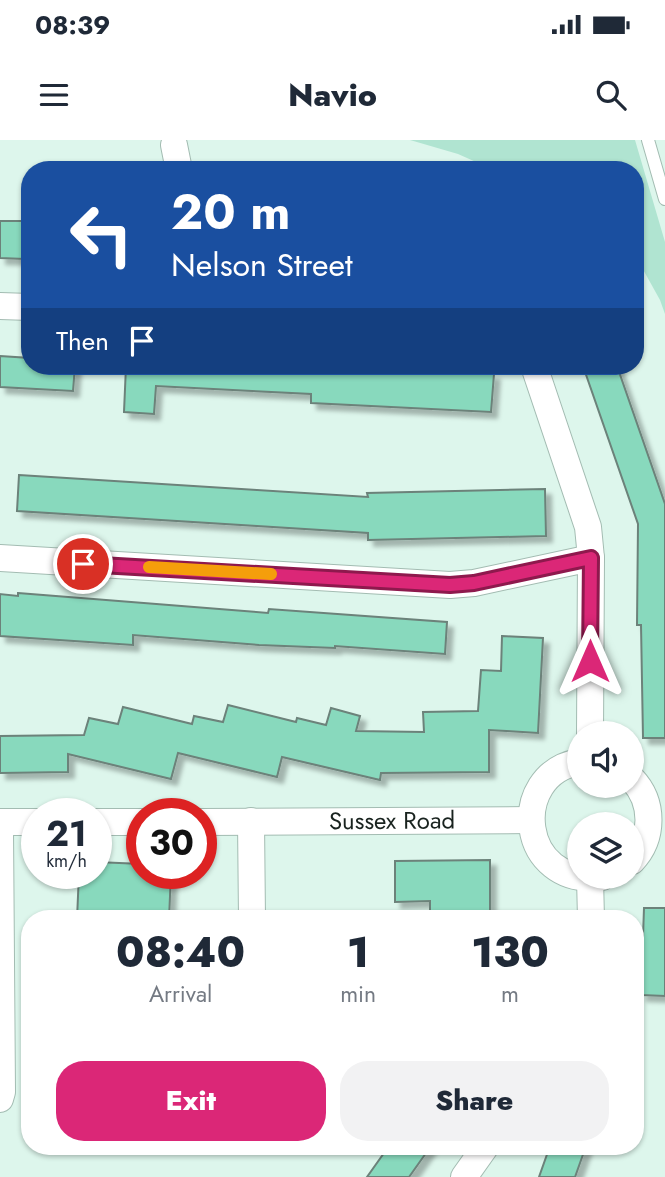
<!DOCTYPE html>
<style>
:root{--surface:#fff;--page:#f2f2f3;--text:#1f2937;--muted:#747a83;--accent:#db2777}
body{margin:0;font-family:Jost,sans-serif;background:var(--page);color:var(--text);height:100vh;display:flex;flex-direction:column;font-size:26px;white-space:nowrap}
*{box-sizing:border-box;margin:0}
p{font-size:23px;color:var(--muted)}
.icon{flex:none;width:38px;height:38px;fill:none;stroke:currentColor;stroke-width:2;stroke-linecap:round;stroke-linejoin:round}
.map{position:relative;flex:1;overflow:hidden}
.details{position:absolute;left:21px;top:770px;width:623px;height:245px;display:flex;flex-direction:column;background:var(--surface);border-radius:28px;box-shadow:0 2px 5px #0004}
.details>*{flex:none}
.top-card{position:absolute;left:21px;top:21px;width:623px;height:214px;border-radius:28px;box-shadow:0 2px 5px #0004;background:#1a4fa0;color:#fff;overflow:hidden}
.controls{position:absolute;left:567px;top:581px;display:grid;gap:14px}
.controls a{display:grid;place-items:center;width:77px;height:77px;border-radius:50%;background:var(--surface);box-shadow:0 2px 5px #0004;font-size:35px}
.speed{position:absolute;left:21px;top:658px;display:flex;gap:14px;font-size:35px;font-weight:700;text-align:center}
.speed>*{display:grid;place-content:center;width:91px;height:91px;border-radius:50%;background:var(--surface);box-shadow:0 2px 5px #0004;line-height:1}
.speed small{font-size:18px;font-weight:400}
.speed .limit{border:10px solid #d22;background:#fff;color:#111}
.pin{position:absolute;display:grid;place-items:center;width:60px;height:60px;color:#fff;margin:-30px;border:4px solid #fff;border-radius:50%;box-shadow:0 2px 7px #0007}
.me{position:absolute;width:77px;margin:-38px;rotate:0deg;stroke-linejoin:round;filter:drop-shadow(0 0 5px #0008)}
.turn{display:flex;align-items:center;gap:24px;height:147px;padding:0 35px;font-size:32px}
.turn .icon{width:91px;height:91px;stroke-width:2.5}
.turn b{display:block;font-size:49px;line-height:60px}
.then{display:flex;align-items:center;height:66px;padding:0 35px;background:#0003;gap:14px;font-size:26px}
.eta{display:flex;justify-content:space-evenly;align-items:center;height:119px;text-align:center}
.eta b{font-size:42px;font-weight:800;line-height:49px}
.primary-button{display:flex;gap:14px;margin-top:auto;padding:14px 35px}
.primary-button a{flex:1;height:80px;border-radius:28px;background:var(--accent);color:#fff;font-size:28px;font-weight:800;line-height:80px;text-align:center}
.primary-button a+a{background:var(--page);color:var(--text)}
.status{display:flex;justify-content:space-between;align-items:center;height:49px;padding:0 35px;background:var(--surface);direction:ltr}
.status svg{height:19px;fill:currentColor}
header{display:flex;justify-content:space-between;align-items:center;height:91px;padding:0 35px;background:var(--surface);font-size:32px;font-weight:800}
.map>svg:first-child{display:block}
.green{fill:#b0e4d1}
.building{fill:#88d9bd;stroke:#6c827a;stroke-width:2;filter:url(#shadow)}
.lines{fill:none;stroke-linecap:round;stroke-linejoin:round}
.service-casing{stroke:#a3bcb2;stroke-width:14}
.minor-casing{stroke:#a3bcb2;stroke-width:28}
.service{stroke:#fff;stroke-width:12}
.minor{stroke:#fff;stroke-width:26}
.route-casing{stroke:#8e194d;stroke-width:18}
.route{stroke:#db2777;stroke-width:12}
.slow{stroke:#f59e0b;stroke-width:12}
.labels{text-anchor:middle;stroke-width:7;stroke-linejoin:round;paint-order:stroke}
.street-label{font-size:24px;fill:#19231f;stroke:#ddf6ec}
</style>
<div class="status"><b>08:39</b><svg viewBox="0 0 49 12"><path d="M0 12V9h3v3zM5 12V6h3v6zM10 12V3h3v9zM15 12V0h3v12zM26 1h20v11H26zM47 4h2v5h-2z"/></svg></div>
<header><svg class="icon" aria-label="menu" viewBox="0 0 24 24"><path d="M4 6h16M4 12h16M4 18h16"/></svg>Navio<svg class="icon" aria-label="search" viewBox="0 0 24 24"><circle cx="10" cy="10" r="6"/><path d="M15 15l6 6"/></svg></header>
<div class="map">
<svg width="665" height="1037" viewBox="0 0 665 1037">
<defs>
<filter id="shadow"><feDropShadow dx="6" dy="6" stdDeviation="2" flood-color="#0004"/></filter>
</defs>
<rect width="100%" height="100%" fill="#ddf6ec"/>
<polygon class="green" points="410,0 635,0 665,102 665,174 660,160 635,115 635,30 494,30 458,14"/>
<g class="building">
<polygon points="0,81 26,81 25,119 0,118"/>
<polygon points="0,216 30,218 30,226 75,226 73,251 0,247"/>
<polygon points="126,226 330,226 494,234 491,272 311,263 311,254 156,246 154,274 124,272"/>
<polygon points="583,226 617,226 665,364 665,598 643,598 641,485 637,485 638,384"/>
<polygon points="19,335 368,357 367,353 545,349 546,396 368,400 368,393 17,371"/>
<polygon points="18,453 268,473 269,469 447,482 445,514 335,506 335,508 259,505 133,495 133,505 0,496 0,454 18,456"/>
<polygon points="502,496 543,498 538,593 489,590 489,632 381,633 380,640 282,617 277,637 178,613 171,639 68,614 68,632 0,633 0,596 84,595 89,578 118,584 123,567 192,584 194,576 223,582 228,565 296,582 297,578 326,585 331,568 360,576 356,591 424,592 423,572 478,571 481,530 501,531"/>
<polygon points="490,720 490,779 430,779 430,761 395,762 395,721"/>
<polygon points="96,722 142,724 142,733 171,733 169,779 77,779 79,733 96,733"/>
<polygon points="644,768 665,768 665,856 641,855"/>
<polygon points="389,1006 431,1006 409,1037 367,1037"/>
<polygon points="550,1006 586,1006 575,1037 539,1037"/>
</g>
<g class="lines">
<g class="service-casing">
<polyline id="service" points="648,0 665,59"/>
</g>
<g class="minor-casing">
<g id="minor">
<polyline points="174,5 179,30"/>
<polyline points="0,166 30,167"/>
<polyline points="534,226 588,387 591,418 590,593"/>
<polyline points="0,418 450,445 474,443 591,418"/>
<path d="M579 622C508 634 518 748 602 737"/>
<path d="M632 639C654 662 654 698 632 721"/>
<polyline points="251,681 252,779"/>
<polyline points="0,682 37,682"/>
<polyline points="96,682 142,682"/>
<path id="s1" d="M201 682 531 680"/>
<polyline points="0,690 2,952 0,959"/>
<polyline points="590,738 591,779"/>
<polyline points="464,1037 486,1006"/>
</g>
</g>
<use href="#service" class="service"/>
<use href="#minor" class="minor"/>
</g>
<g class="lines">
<g class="route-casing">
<polyline id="route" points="83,424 450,445 474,443 591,418 590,521"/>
</g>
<use href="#route" class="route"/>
<polyline class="slow" points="149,427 271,434"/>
</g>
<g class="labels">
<g class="street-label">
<text dy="8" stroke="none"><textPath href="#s1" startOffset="191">Sussex Road</textPath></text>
</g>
</g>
</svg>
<div class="controls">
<a><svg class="icon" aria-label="sound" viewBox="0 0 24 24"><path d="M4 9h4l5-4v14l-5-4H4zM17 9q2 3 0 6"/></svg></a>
<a><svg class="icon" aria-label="layers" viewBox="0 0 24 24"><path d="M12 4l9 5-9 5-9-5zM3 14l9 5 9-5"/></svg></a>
</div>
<div class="speed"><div>21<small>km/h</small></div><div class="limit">30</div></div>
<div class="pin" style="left:83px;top:424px;background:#d93025"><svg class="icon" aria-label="arrive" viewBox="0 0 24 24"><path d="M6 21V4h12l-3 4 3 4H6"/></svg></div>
<svg class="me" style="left:590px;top:521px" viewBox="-20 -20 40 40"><path d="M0-17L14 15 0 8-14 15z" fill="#db2777" stroke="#fff" stroke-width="4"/></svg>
<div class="top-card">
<div class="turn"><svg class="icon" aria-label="left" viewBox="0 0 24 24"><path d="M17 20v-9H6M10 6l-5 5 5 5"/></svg><div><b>20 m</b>Nelson Street</div></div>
<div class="then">Then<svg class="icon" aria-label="arrive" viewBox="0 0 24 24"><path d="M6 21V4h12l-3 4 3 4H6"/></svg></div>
</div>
<section class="details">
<div class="eta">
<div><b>08:40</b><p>Arrival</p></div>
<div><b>1</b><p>min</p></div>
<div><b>130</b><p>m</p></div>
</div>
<div class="primary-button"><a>Exit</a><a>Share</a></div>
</section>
</div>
